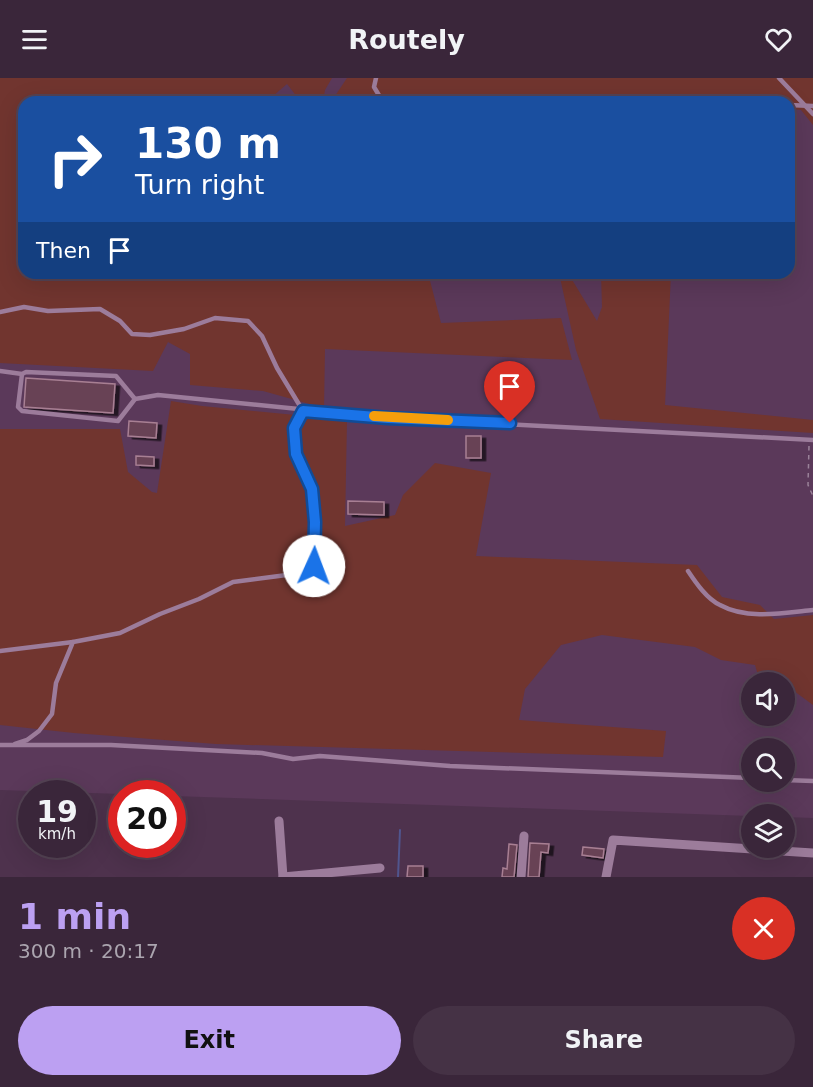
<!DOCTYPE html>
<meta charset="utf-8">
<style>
:root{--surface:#3a263a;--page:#453245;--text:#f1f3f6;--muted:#aba5af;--line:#544354;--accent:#bca0f2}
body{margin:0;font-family:"DejaVu Sans",sans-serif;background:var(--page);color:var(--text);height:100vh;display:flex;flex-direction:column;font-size:22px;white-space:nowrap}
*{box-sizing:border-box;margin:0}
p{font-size:20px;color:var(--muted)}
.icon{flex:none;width:33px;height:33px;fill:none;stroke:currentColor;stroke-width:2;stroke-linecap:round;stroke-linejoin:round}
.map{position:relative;height:799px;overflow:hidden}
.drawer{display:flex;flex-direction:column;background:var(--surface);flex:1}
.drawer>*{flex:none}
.guide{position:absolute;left:18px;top:18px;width:777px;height:183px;border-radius:18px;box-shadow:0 6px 24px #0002,0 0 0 2px var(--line);background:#1a4fa0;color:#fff;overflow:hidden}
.controls{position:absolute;left:741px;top:594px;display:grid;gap:12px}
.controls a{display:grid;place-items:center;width:54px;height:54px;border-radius:50%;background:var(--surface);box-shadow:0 6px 24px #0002,0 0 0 2px var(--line);font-size:30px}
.speed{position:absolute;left:18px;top:702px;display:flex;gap:12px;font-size:30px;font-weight:700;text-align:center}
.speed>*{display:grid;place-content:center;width:78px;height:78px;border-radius:50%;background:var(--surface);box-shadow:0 6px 24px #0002,0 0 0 2px var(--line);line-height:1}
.speed small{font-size:15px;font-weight:400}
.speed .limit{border:9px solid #d22;background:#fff;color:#111}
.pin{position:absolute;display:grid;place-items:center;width:51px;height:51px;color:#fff;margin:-62px -26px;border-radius:50% 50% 50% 0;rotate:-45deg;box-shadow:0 0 6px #0007}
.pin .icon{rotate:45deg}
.me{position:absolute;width:66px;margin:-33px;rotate:2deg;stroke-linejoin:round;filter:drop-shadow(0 0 4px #0008)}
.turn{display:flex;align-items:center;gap:21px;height:126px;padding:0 18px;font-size:27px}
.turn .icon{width:78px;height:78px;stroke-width:2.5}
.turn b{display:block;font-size:42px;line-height:51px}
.then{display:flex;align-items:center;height:57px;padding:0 18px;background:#0003;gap:12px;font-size:22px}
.round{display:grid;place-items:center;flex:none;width:63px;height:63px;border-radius:32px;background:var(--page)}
.summary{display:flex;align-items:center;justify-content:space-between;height:102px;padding:0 18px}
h1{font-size:36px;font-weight:800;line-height:45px;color:var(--accent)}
.button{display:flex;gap:12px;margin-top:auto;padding:12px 18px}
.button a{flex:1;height:69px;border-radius:36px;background:var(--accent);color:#111;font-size:24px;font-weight:800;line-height:69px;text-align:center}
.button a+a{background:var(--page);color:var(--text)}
header{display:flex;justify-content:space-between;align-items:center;height:78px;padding:0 18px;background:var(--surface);font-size:27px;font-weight:800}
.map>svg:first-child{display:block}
.built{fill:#5b395a;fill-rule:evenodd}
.green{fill:#71352f}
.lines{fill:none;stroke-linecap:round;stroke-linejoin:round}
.stream{stroke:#50558e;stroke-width:2}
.building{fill:#674255;stroke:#a87f93;stroke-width:1.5;filter:url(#shadow)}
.path{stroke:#9a8299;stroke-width:1.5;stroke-dasharray:4.5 4.5;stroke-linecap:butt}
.service{stroke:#9c7c9b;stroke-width:4.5}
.minor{stroke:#9c7c9b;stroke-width:9}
.route-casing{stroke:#114b97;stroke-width:15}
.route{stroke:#1a73e8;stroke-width:10}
.slow{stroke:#f59e0b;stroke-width:10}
</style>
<header><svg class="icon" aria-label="menu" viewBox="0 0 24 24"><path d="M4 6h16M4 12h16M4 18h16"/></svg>Routely<svg class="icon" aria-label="heart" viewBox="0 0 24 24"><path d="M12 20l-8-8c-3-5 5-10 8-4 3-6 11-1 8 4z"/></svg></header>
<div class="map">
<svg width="813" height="799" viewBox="0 0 813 799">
<defs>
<filter id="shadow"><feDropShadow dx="4.5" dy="2.5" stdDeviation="0" flood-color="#0009"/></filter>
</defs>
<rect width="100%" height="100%" fill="#4e324d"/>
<path class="built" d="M0 0H813V740L785 739 784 736 751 738 173 718 172 716H121L0 712ZM24 24H789V195H24ZM752 604H784V638H752ZM752 670H784V704H752Z"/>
<g class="green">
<polygon points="0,0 332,0 325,12 323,24 301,24 287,6 266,24 24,24 24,195 428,195 441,245 561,240 572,282 325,271 324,330 263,313 190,307 190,276 168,264 153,293 0,285"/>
<polygon points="347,0 813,0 813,47 801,32 789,31 789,24 336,24 333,21"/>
<polygon points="559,195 568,195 597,243 602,229 601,195 671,195 665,327 813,342 813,355 600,341 576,272"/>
<polygon points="171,323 202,328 347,342 345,448 395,437 403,417 435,385 491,395 476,478 697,487 722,519 760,527 774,541 813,537 813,627 794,613 785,612 784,604 760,604 755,587 721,582 695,569 602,557 561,567 525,611 519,642 666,653 663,679 216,666 74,655 0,647 0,351 120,351 128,394 152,414 157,415"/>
</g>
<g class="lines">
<polyline class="stream" points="398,799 400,752"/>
</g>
<g class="building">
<polygon points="26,300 115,306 113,335 24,329"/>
<polygon points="129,343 157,345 156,360 128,358"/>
<rect x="466" y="358" width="15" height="22"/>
<polygon points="136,378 154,379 154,388 136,387"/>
<polygon points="348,423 384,424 384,437 348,436"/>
<polygon points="530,765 549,766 548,775 541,774 539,799 528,799"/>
<polygon points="509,766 517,767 514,799 502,799 503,790 507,791"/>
<polygon points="583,769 604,771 603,780 582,777"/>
<polygon points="408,788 423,788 423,799 407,799"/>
</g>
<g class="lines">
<polyline class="path" points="809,368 808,407 813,418"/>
<g class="service">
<polyline points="376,0 374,9 383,24"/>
<polyline points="779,0 813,36"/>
<polyline points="507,24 516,19 672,24"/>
<polyline points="789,27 813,28"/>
<polyline points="0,234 24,229 48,233 100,231 120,243 132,256 150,257 184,251 215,240 248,243 262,258 277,290 303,333"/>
<polyline points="0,293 22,296 26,294 116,298 135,321 118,343 22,333 18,329 22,296"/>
<polyline points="135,321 158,317 388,340 813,362"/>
<path d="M688 493C696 505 707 521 720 527 747 542 784 535 813 532"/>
<polyline points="0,573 73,564"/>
<polyline points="15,666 27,662 39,653 52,636 56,605 73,564 120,555 160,536 199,521 233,504 302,495 314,487 315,444 312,411 296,376 294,350 303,333"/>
<polyline points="0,667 111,667 262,675 293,681 320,678 450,688 752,700"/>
<polyline points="784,702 813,703"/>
</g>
<g class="minor">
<polyline points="279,743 283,799"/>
<polyline points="283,799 380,790"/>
<polyline points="521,799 524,758"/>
<polyline points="606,799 613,762 813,775"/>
</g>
</g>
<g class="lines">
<g class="route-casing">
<polyline id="route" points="314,488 315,444 312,411 296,376 294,350 303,333 388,340 510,345"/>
</g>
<use href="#route" class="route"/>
<polyline class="slow" points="374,338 448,342"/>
</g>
</svg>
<div class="controls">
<a><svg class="icon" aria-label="sound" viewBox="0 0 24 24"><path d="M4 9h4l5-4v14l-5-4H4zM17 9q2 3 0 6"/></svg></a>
<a><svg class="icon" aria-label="search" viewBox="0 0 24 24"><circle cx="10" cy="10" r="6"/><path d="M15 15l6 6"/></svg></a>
<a><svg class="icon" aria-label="layers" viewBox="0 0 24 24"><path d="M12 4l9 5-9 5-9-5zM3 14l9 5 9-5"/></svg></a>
</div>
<div class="speed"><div>19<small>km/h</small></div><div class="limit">20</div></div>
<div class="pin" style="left:510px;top:345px;background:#d93025"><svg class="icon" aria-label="arrive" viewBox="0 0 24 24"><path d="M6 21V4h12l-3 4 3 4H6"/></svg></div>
<svg class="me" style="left:314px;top:488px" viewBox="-20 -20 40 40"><circle r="19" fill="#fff"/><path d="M0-13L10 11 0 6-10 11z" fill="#1a73e8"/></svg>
<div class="guide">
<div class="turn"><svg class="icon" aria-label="right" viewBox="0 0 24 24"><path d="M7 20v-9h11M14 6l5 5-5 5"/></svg><div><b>130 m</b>Turn right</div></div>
<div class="then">Then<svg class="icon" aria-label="arrive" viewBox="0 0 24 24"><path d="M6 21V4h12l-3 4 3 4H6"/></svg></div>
</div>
</div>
<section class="drawer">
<div class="summary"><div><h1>1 min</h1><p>300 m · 20:17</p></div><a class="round" style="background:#d93025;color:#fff"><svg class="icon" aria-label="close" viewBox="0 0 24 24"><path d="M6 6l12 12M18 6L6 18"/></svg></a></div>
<div class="button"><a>Exit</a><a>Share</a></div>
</section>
